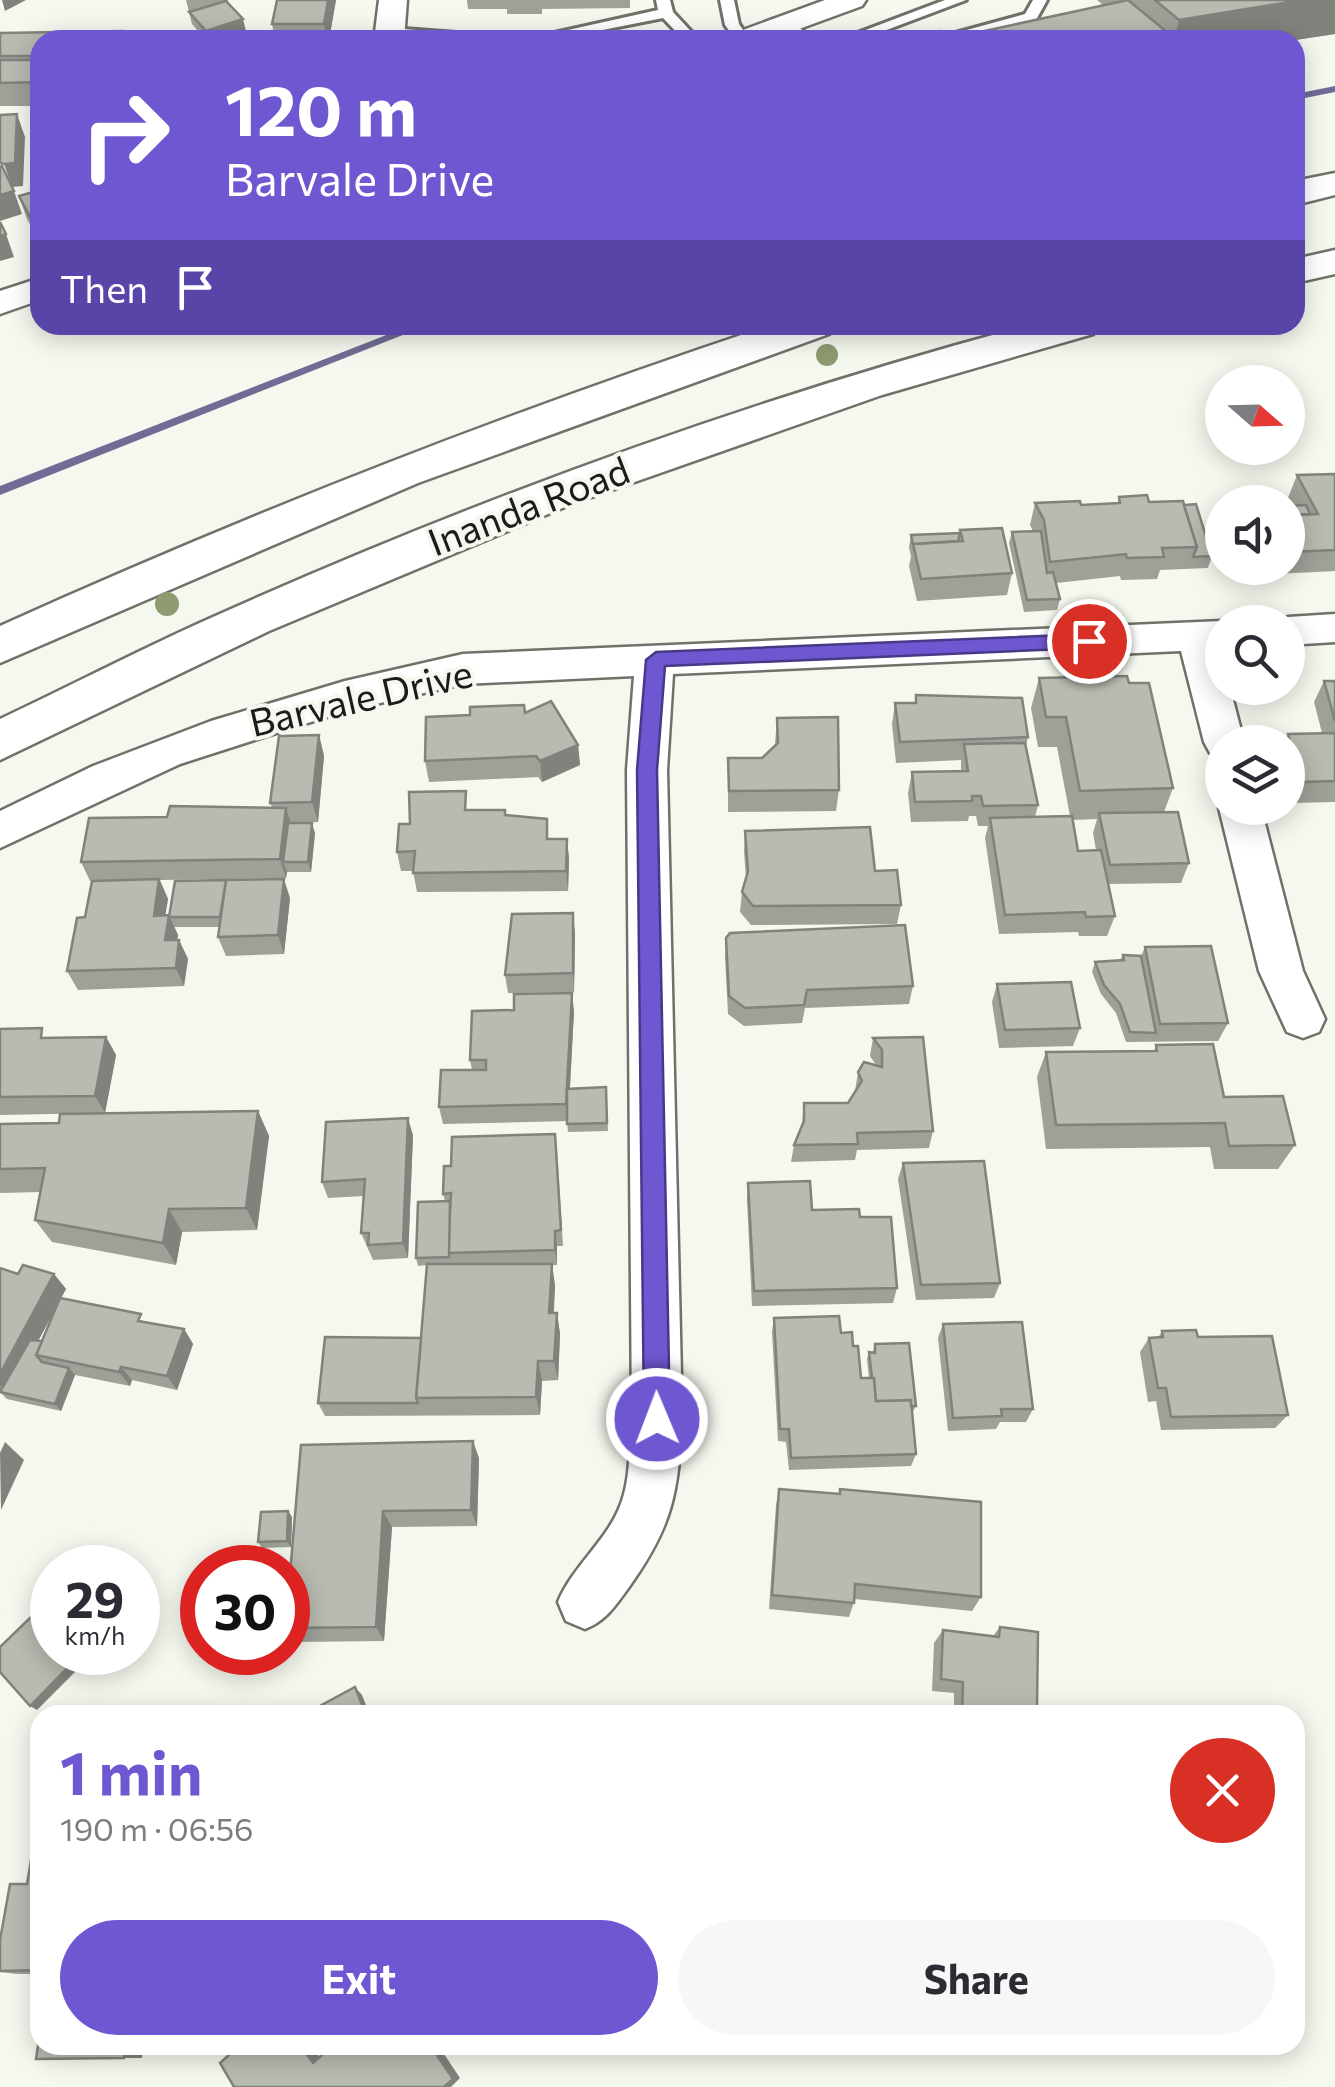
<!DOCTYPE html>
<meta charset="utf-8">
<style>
:root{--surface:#fff;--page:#f7f7f7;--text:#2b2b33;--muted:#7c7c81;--accent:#6f57d1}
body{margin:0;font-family:Commissioner,sans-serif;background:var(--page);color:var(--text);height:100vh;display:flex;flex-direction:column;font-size:38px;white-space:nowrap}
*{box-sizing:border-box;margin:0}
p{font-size:32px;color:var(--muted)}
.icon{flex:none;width:55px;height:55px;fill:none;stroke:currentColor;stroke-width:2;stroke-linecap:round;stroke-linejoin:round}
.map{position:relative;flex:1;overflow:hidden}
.details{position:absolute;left:30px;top:1705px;width:1275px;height:350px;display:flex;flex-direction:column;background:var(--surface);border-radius:30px;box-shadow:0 5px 25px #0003}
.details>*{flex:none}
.hud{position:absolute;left:30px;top:30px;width:1275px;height:305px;border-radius:30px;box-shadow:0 5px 25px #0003;background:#6f57d1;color:#fff;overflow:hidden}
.needle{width:65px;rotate:110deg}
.fabs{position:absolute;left:1205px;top:365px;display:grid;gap:20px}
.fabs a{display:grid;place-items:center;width:100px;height:100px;border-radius:50%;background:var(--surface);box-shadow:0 5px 25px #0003;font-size:50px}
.speed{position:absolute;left:30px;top:1545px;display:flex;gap:20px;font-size:50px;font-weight:700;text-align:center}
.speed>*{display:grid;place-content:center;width:130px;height:130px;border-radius:50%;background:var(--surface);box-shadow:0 5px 25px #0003;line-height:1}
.speed small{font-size:25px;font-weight:400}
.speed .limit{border:15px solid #d22;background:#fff;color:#111}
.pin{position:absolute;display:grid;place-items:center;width:85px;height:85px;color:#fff;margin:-42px;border:5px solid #fff;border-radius:50%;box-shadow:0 2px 10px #0007}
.me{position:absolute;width:110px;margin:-55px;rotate:359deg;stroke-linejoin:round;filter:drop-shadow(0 0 8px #0008)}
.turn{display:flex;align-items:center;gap:35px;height:210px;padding:0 30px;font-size:45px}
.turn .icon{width:130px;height:130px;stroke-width:2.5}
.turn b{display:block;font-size:70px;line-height:85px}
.then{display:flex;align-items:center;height:95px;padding:0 30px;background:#0003;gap:20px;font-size:38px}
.round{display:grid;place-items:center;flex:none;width:105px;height:105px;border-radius:52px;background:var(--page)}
.summary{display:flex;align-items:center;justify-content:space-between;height:170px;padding:0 30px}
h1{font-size:60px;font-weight:700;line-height:75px;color:var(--accent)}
.button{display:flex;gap:20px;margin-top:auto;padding:20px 30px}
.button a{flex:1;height:115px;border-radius:60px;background:var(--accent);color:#fff;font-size:40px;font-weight:700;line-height:115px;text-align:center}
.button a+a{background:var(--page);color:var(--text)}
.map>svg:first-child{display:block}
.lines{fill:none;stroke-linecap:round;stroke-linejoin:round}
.stream{fill:#706c95;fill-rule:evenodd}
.lane-casing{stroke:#6e7269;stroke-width:6}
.street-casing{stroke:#6e7269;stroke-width:5}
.secondary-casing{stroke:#6e7269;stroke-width:5}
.lane{fill:#fff;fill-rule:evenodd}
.street{fill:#fff;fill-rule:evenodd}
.secondary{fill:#fff;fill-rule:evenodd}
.tree{fill:#8e9b71}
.wall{fill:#9da198;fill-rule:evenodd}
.shaded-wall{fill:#80837c}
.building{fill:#b7bbb1;stroke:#80837c;stroke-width:2.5}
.route{fill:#6f57d1;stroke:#483988;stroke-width:2.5}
.labels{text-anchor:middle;stroke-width:8;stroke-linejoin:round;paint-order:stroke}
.street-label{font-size:38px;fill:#1b1c19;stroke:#f4f8ee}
</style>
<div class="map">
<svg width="1335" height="2087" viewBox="0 0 1335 2087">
<rect width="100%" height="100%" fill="#f4f8ee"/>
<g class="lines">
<g class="stream">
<polygon points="1335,86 1335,92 1295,100 1295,94"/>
<polygon points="412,325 428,325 0,495 0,486"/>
</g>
<g class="lane-casing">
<g id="lane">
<polygon points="656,0 670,0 673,12 699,40 684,40 663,18 552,40 523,40 658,10"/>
<polygon points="720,0 734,0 739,24 750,40 736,40 725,25"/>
<polygon points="945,0 966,0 860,40 839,40"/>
<polygon points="1033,0 1047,0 1036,20 955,40 930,40 1025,14"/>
<polygon points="783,20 793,20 811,40 796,40 781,23"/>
<polygon points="390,28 497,36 504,40 385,35 383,32"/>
</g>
</g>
<g class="street-casing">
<g id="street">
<polygon points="379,0 407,0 404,40 374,40"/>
<polygon points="825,0 866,0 862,6 769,40 727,40 732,34"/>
<polygon points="40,278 40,300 0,314 0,291"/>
<polygon points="1335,614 1335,642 1288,645 1288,622 1274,622 1288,617"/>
<path d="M1222 621 1227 622H1222V688H1230L1244 742H1222V757L1210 753 1204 742 1181 651 673 674 667 770 682 1419C678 1494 673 1525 629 1587 615 1606 607 1620 585 1629L566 1621 558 1602C572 1568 603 1544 618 1511 631 1484 629 1449 632 1419L627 770 634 676 463 684 345 711 180 764 0 848V811L93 766 211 721 345 681 463 654Z"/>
<polygon points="1222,802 1222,808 1261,808 1303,971 1325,1019 1319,1032 1303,1038 1287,1032 1259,971 1219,808"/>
</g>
</g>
<g class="secondary-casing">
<g id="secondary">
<polygon points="1335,173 1335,195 1295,205 1295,181"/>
<polygon points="1335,250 1335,274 1295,283 1295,259"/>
<path d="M771 325H835L829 334 418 483 0 663V626C252 512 509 412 771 325Z"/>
<path d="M1029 325H1099L1093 334 882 395 572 504 269 631 0 760V719C68 687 135 652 204 621 471 501 747 400 1029 325Z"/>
</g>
</g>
<use href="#lane" class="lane"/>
<use href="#street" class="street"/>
<use href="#secondary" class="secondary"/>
</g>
<g class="tree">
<circle cx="827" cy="355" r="11"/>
<circle cx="167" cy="604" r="12"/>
</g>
<g class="wall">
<polygon points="186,0 228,0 228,2 246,31 218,40 206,40 192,24"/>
<polygon points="277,0 336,0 329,40 275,40 272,24"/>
<polygon points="467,0 630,0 630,8 542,9 542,14 507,14 507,9 468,9"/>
<polygon points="1097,0 1335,0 1335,34 1295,40 904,40 947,39 1103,5"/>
<polygon points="0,33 40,40 40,106 0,106"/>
<polygon points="40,190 40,243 27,219 19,196"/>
<polygon points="1335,474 1335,571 1252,575 1249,568 1288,568 1288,506 1293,506 1288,498 1297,475"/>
<polygon points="1119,497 1149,502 1212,556 1208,568 1160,570 1157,579 1121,580 1120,576 1056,583 1060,599 1057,610 1024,612 1009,543 1012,532 1033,531 1030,525 1035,503 1081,505 1117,504"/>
<polygon points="960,530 1012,573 1007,595 917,601 909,566 911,557 909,547 911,535 960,533"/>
<path d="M1039 678 1129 683 1173 788 1164 812 1189 863 1181 883 1108 884 1115 916 1107 936H1079L1078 932 999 934 985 838 988 826H978L976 816H969L968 821 911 822 908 793 912 772 961 771V760L896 763 892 724 895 703H915L916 695 1028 737 1026 746 1038 805 1035 817 1070 816 1057 747H1038L1031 708ZM1097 819 1093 833 1096 850 1078 851 1072 820Z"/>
<polygon points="1324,681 1335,681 1335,802 1291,803 1288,789 1288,742 1284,742 1288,734 1322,733 1314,702"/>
<polygon points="525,713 578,745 580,765 542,782 538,777 429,782 425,761"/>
<polygon points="777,718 839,790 836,811 728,812 728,758 762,758 775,745"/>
<polygon points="319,735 324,756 318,822 291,823 315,833 311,872 287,872 286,878 160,880 168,899 165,916 290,898 284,954 226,956 218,937 220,927 174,927 178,935 177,940 179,940 188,959 184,986 78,990 67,971 85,917 92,881 90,881 81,862 167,817 272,807 270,803"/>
<polygon points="469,810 505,815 549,839 567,839 569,859 568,891 417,892 413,871 401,871 397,852 410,824"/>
<polygon points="745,831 875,871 901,905 897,924 751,925 740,912 742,892 746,879 744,851"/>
<polygon points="575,933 574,992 508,993 505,975"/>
<polygon points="726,938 913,986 909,1004 805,1008 802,1023 744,1026 728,1014 725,957"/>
<polygon points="1145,947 1228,1023 1218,1041 1126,1042 1116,1013 1101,994 1092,972 1095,962 1120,960 1123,955 1141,956"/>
<polygon points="997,984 1080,1028 1073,1046 999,1048 992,1002"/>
<polygon points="574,1011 570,1088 606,1087 608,1131 568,1132 567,1121 443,1124 439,1107 472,1070 470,1060"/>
<polygon points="0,1029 48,1038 106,1037 116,1055 105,1113 0,1115"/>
<polygon points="873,1038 933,1131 929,1148 857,1150 855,1160 791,1162 794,1145 802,1127 804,1103 848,1103 855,1091 858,1072 876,1065 870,1056"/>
<polygon points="1156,1045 1224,1097 1295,1145 1278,1169 1214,1169 1210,1147 1046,1149 1037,1077 1046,1052 1154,1051"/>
<polygon points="258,1111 269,1136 257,1230 182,1232 176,1265 52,1242 35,1220 41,1192 0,1193 0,1124 59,1123"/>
<polygon points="413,1135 408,1258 373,1260 361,1233 364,1196 328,1198 322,1182"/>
<polygon points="557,1151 563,1246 557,1246 557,1265 552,1265 555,1286 554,1313 557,1313 560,1334 558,1380 542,1381 540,1415 325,1416 318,1403 421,1338 427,1265 418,1266 416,1258 445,1201 443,1194 451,1166"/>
<polygon points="903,1163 1000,1283 994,1298 916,1300 898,1179"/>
<polygon points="748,1183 812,1210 860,1217 897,1288 893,1303 752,1306 747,1199"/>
<path d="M0 1268 18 1274H54L66 1289 61 1298 147 1322 184 1329 193 1344 177 1390 132 1380 130 1386 75 1375 61 1411 7 1399 0 1392ZM55 1310 42 1341H38Z"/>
<polygon points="774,1318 841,1333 853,1346 861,1378 869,1378 867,1359 869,1352 873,1352 875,1344 916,1406 912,1413 916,1454 911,1466 789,1470 786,1442 778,1441 772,1332"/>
<polygon points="943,1324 1033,1409 1026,1422 1000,1422 996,1429 948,1431 938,1338"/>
<polygon points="1162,1331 1198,1337 1288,1415 1275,1428 1161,1430 1156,1401 1148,1402 1140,1352 1149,1338 1158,1338"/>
<polygon points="301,1445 479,1458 477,1526 392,1527 384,1641 296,1642 288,1632 288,1597"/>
<polygon points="779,1489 839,1494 840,1489 981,1597 972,1611 855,1599 849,1617 769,1609 776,1505"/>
<polygon points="288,1511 292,1517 291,1547 262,1548 258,1542"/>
<polygon points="1000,1627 1037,1707 1054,1715 954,1715 954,1693 932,1691 934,1643 943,1630 993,1636"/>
<polygon points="40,1807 40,1974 17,1974 0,1972 0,1940 27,1884"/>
</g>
<g class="shaded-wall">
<polygon points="2,0 26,0 5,11"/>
<polygon points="328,0 336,0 329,40 327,40 324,24"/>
<polygon points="1302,0 1335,0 1335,34 1295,40 1174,40 1179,20"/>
<polygon points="243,19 246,31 218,40 208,40 206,31"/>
<polygon points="17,114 25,137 23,186 12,187 4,164"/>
<polygon points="14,191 22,214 0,221 0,195"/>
<polygon points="6,234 14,257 0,261 0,236"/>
<polygon points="319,735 324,756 318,822 312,802"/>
<polygon points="578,745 580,765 542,782 540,761"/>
<polygon points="286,808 292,828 283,862 287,872 286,878 280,859"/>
<polygon points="312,823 315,833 311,872 308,862"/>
<polygon points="567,839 569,859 568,891 566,871"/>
<polygon points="159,879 168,899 162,935 154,916"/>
<polygon points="284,879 290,898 284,954 278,935"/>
<polygon points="573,913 575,933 574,992 573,973"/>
<polygon points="169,915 178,935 174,959 165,940"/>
<polygon points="179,940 188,959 184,986 176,968"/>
<polygon points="572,993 574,1011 568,1121 566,1104"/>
<polygon points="106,1037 116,1055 105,1113 95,1096"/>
<polygon points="258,1111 269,1136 257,1230 246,1208"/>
<polygon points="408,1118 413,1135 408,1258 403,1243"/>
<polygon points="169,1209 182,1232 176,1265 163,1243"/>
<polygon points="555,1231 557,1246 557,1265 555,1250"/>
<polygon points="552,1264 555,1286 552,1334 549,1313"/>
<polygon points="54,1274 66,1289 9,1395 0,1386 0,1374"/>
<polygon points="557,1313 560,1334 558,1380 554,1361"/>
<polygon points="184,1329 193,1344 177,1390 167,1376"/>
<polygon points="538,1361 542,1381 540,1415 536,1397"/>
<polygon points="121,1367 132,1380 130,1386 119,1372"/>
<polygon points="69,1368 75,1375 61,1411 55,1404"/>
<polygon points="473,1441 479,1458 477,1526 471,1510"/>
<polygon points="5,1442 24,1460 1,1510 0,1453"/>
<polygon points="288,1511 292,1517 291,1547 287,1541"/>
<polygon points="383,1511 392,1527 384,1641 376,1627"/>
<polygon points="68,1652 70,1652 82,1665 37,1710 30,1706"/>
<polygon points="355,1687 362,1695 370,1715 366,1715"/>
<polygon points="126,2045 144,2045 142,2058 124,2058"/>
<polygon points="300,2045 312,2045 324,2064 313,2063"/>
<polygon points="430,2045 438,2045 460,2078 451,2087 444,2087"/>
</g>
<g class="building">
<polygon points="277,0 328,0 324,24 272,24"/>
<polygon points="1128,0 1174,38 1219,31 1228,40 1148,40 1147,38 1140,40 947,39"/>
<polygon points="1155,0 1302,0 1179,20"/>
<polygon points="226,1 243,19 206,31 189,12"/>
<polygon points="122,31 120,40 40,40 40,82 0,83 0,60 32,60 33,56 0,56 0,33"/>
<polygon points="939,31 948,40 904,40"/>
<polygon points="17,114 15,163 4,164 0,163 0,115"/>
<polygon points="2,166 14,191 0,195 0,167"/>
<polygon points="40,190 40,227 36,228 19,196"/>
<polygon points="0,222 6,234 0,236"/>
<polygon points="1335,474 1335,550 1288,552 1288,515 1318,514 1297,475"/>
<polygon points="1147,495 1149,502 1183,501 1197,547 1162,548 1164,557 1127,558 1126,554 1050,562 1044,520 1035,503 1080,501 1081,505 1120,503 1119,497"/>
<polygon points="1196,504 1212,556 1193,557 1197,547 1184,505"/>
<polygon points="1306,505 1310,514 1288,515 1288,506"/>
<polygon points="1002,528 1012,573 921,579 913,544 963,541 960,530"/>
<polygon points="1041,531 1047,573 1053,572 1060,599 1027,600 1012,532"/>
<polygon points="960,533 958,541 913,544 913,545 911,535"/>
<polygon points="1127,676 1129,683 1149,683 1173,788 1080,791 1066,717 1046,717 1039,678"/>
<polygon points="1324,681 1335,681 1335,721"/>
<polygon points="916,695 1022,698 1028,737 900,742 895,703 916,703"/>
<polygon points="551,701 578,745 540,761 536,756 425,761 426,717 470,715 470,707 524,705 525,713"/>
<polygon points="838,717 839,790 729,791 728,758 762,758 778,743 777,718"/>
<polygon points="1335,733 1335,781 1301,782 1288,734"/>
<polygon points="319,735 312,802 270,803 279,736"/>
<polygon points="1025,743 1038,805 983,806 981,796 972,796 972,801 915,802 912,772 968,771 964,744"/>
<polygon points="466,791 465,810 505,810 505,815 547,819 547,839 567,839 566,871 413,873 415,851 397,852 399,824 410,824 409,792"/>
<polygon points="170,806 286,808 280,859 81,862 89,818 167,817"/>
<polygon points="1178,812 1189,863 1110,865 1099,813"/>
<polygon points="1072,816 1078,851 1101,850 1115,916 1086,917 1085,912 1005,915 990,818"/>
<polygon points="288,823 312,823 308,862 283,862"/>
<polygon points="870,827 875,871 897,870 901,905 753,906 742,892 748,871 745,831"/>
<polygon points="159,879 154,916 169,915 165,940 179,940 176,968 67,971 77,918 85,917 92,881"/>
<polygon points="284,879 278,935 218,937 226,880"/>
<polygon points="226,880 220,917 169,917 175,881"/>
<polygon points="573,913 573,973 505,975 512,914"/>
<polygon points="905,925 913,986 807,990 804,1005 745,1008 729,996 726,938 730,933"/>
<polygon points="1211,946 1228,1023 1160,1024 1145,947"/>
<polygon points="1123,955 1141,956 1156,1033 1130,1032 1120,1004 1104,985 1095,962 1124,960"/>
<polygon points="1071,982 1080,1028 1005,1030 997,984"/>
<polygon points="572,993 566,1104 439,1107 441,1070 486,1070 486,1060 470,1060 472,1011 514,1010 514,994"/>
<polygon points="42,1028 41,1038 106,1037 95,1096 0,1097 0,1029"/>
<polygon points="923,1037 933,1131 857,1133 858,1144 794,1145 804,1121 804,1103 848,1103 862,1081 858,1072 864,1062 882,1067 882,1050 873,1038"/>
<polygon points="1213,1044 1224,1097 1283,1096 1295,1145 1229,1146 1225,1123 1056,1125 1046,1052 1157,1051 1156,1045"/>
<polygon points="606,1087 607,1123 567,1124 567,1089"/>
<polygon points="258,1111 246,1208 169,1209 163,1243 35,1220 45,1168 0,1169 0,1124 59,1123 60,1114"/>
<polygon points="408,1118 403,1243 368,1245 369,1233 361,1233 365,1179 322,1182 326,1122"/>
<polygon points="555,1134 561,1230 555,1231 555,1250 448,1253 451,1193 443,1194 444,1166 451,1166 452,1137"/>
<polygon points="984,1161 1000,1283 921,1285 903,1163"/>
<polygon points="810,1181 812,1210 859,1209 860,1217 891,1217 897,1288 754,1291 748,1183"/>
<polygon points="450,1201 449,1257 416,1258 418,1202"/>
<polygon points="427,1264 552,1264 549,1313 557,1313 554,1361 538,1361 536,1397 416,1398"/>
<polygon points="23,1265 54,1274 0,1374 0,1268 18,1274"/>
<polygon points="60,1298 141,1314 138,1321 184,1329 167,1376 121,1367 119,1372 36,1355"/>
<polygon points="839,1316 841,1333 852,1332 853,1346 858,1346 861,1378 874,1378 876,1401 911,1400 916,1454 791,1458 789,1429 780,1429 774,1318"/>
<polygon points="1022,1322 1033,1409 1001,1409 1002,1416 953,1418 943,1324"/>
<polygon points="1196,1330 1198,1337 1272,1336 1288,1415 1171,1417 1166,1388 1158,1388 1149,1338 1163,1337 1162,1331"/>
<polygon points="325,1337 421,1338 416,1398 418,1403 318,1403"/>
<polygon points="30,1340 42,1341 36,1355 42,1362 69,1368 55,1404 0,1392"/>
<polygon points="909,1343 916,1406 911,1406 911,1400 876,1401 874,1378 872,1378 869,1352 875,1353 875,1344"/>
<polygon points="473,1441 471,1510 383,1511 376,1627 288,1628 288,1597 301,1445"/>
<polygon points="779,1489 840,1494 840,1489 981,1502 981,1597 855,1584 854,1603 772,1595"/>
<polygon points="288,1511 287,1541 258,1542 261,1512"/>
<polygon points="33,1615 52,1636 52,1652 68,1652 75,1660 30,1706 0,1672 0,1647"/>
<polygon points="1000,1627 1038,1632 1037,1707 1054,1709 1054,1715 962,1715 963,1682 941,1679 943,1630 999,1637"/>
<polygon points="355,1687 366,1715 372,1711 374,1715 303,1715"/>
<polygon points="40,1807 40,1970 0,1971 0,1940 10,1884 27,1884"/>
<polygon points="40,2032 40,2045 126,2045 124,2058 36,2059"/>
<polygon points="240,2045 300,2045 313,2063 331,2047 329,2045 430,2045 453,2079 444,2087 234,2087 220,2063"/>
</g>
<polygon class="route" points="1089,634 1099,641 1089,648 665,666 657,770 670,1419 666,1428 657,1432 648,1428 644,1419 637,770 646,660 656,652"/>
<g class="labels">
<g class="street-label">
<text transform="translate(529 507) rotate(-21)" y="13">Inanda Road</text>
<text transform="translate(361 699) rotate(-13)" y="13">Barvale Drive</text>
</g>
</g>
</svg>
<div class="fabs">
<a><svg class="needle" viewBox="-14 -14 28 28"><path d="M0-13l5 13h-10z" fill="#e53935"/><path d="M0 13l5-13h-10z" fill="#7c7c81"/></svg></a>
<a><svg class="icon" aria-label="sound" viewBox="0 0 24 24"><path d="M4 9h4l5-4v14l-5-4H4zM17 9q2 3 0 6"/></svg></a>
<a><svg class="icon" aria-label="search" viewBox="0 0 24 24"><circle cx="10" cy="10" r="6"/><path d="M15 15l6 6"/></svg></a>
<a><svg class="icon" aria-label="layers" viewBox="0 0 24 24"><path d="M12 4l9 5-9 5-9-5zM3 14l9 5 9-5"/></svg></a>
</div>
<div class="speed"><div>29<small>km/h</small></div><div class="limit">30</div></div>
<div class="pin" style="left:1089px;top:641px;background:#d93025"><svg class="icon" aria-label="arrive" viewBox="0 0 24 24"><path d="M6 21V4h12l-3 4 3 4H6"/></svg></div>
<svg class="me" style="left:657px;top:1419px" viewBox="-20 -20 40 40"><circle r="17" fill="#6f57d1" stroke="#fff" stroke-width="3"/><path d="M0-11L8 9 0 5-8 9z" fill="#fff"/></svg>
<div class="hud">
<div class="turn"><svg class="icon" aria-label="right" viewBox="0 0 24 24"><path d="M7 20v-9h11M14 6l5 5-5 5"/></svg><div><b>120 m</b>Barvale Drive</div></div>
<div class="then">Then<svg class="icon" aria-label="arrive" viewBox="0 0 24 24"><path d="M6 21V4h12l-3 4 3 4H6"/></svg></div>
</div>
<section class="details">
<div class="summary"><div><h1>1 min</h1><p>190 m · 06:56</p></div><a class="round" style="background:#d93025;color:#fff"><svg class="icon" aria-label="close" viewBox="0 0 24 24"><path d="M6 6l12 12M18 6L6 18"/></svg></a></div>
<div class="button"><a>Exit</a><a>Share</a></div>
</section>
</div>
